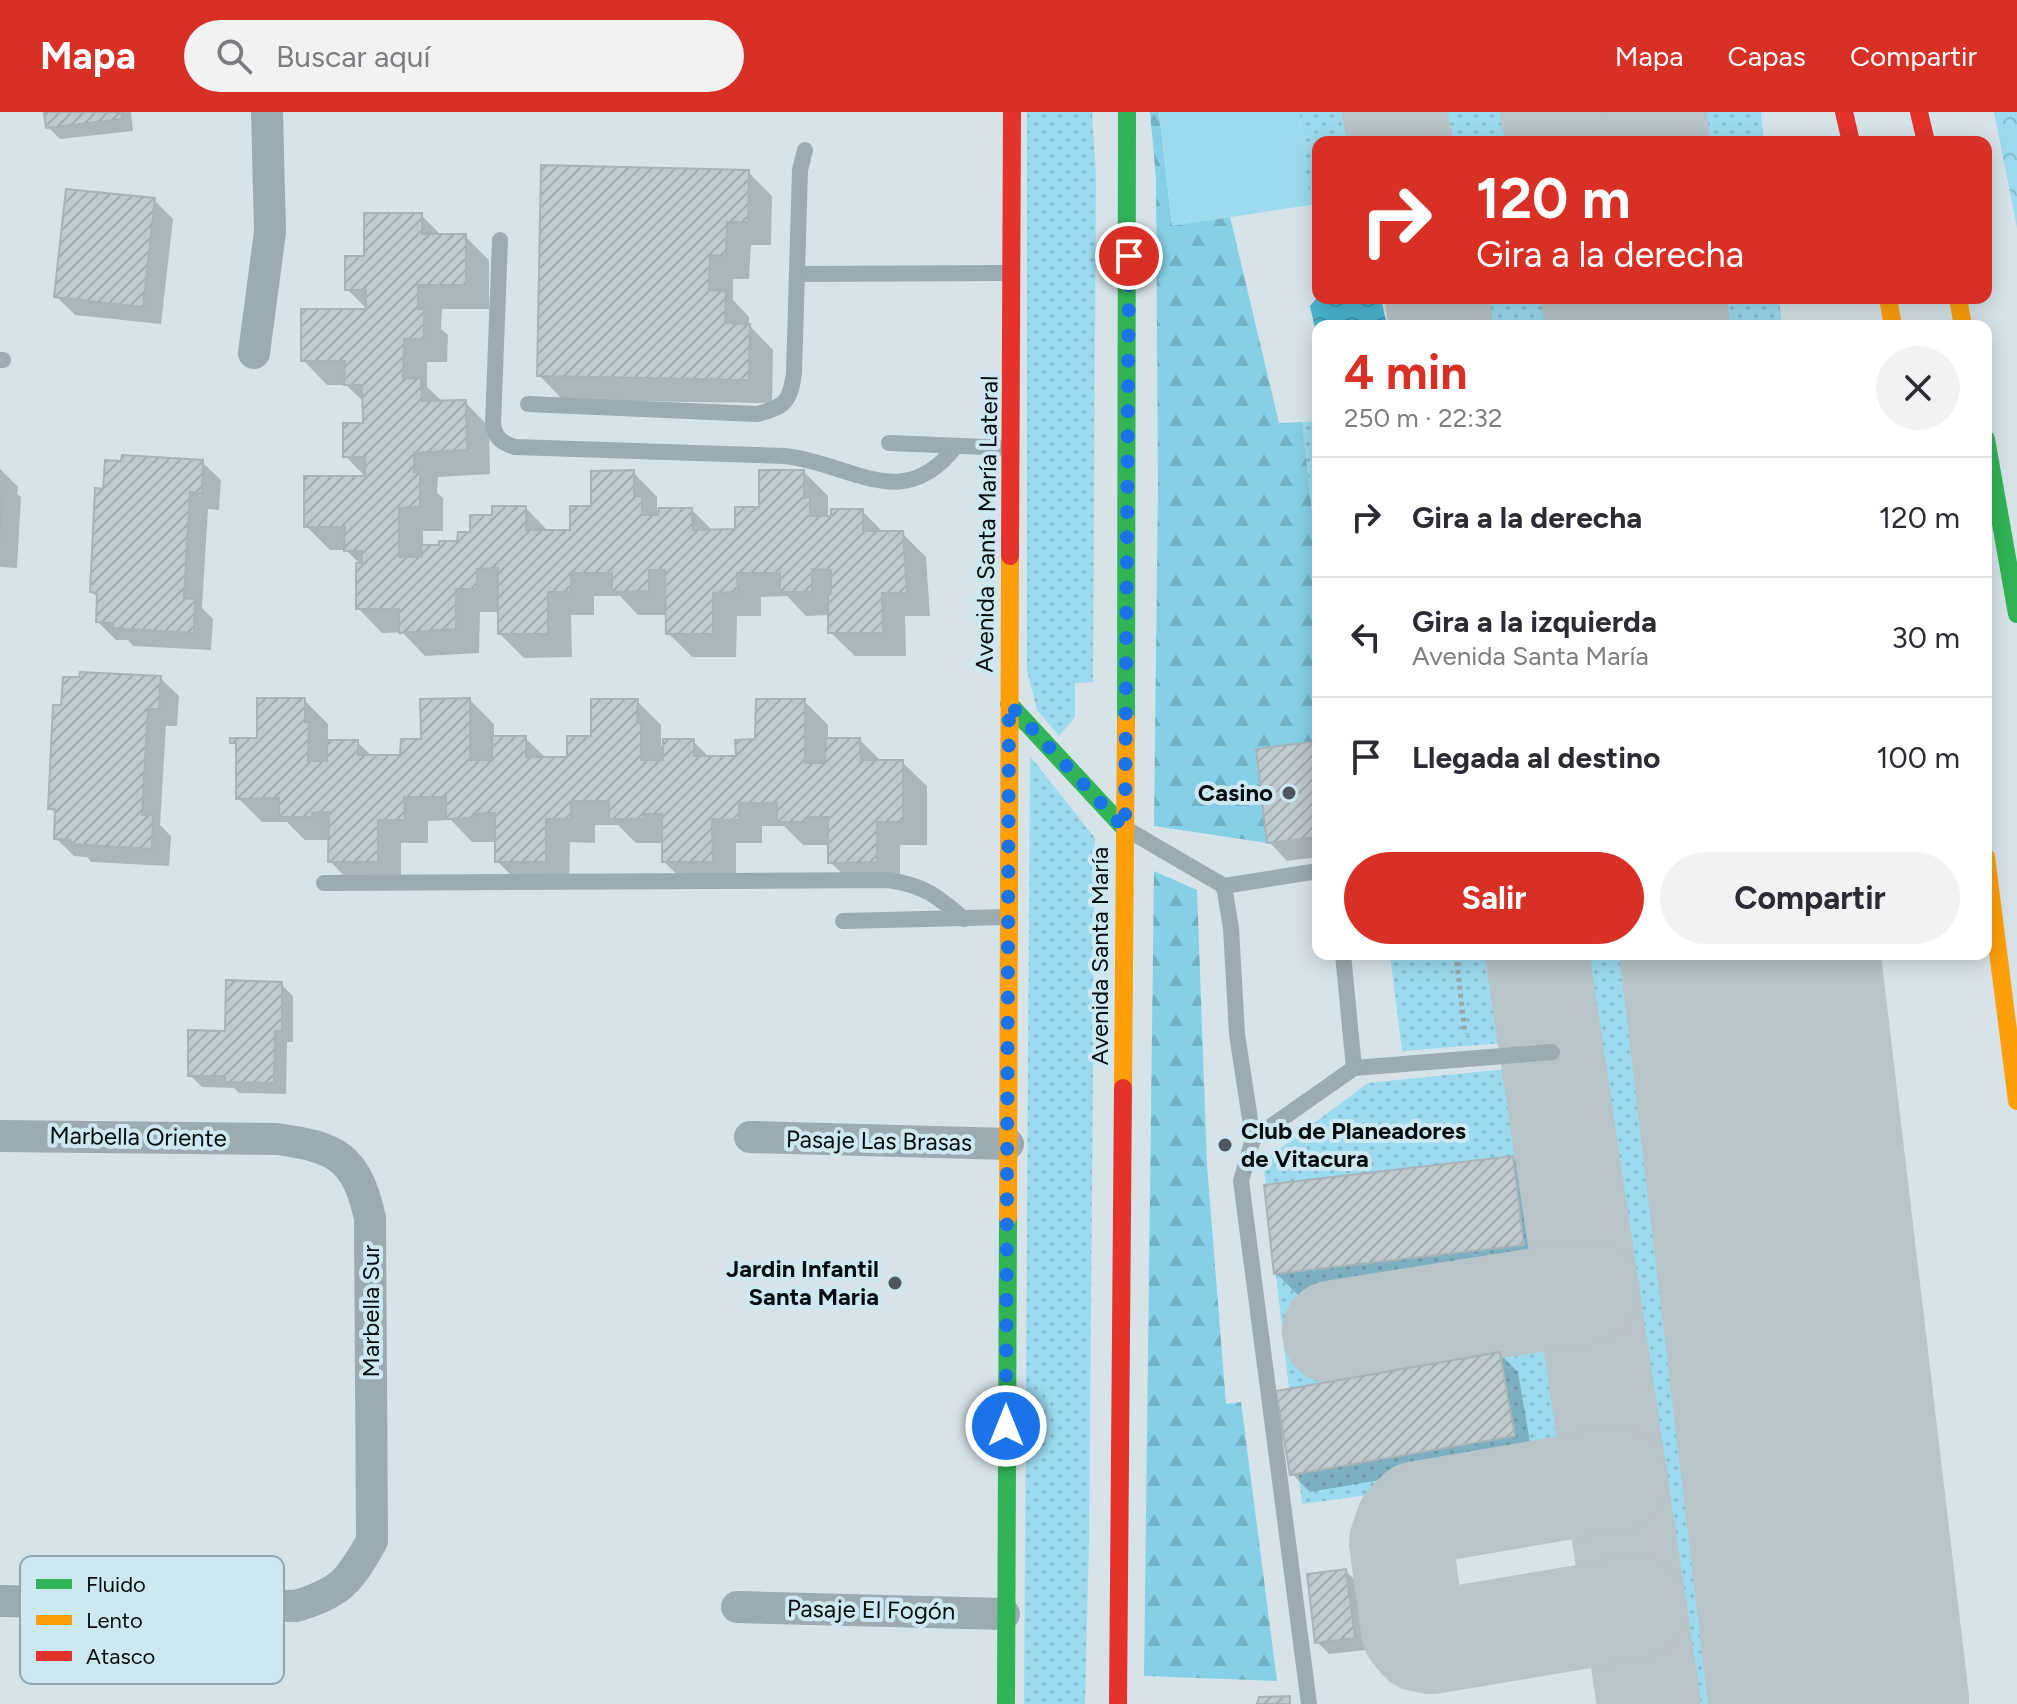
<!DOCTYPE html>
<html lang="es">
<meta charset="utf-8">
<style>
:root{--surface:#fff;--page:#f2f2f3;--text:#2b2b33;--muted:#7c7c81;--line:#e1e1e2;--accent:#d93025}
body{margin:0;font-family:Figtree,sans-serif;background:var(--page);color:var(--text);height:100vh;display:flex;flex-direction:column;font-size:30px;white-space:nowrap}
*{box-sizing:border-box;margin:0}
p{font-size:26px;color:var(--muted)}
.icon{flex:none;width:44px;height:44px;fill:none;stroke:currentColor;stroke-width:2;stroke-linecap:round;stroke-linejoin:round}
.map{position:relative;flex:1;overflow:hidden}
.panel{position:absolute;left:1312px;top:208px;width:680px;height:640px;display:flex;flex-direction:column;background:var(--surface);border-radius:16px;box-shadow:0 4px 20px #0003}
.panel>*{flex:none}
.guide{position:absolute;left:1312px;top:24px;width:680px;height:168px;border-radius:16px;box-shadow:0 4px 20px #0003;background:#d93025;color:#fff;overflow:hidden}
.pin{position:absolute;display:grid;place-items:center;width:68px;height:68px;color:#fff;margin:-34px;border:4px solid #fff;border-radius:50%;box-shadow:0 2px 8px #0007}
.me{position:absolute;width:88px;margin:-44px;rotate:0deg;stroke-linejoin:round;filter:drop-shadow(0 0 6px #0008)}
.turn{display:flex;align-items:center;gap:28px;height:168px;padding:0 32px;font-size:36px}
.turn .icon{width:104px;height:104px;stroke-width:2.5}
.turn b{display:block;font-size:56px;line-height:68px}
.round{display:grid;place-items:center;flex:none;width:84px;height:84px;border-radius:42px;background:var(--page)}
.headline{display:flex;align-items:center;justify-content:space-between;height:136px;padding:0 32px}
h1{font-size:48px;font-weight:700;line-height:60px;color:var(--accent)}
.button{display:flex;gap:16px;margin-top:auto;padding:16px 32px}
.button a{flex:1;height:92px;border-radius:48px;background:var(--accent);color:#fff;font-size:32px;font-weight:700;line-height:92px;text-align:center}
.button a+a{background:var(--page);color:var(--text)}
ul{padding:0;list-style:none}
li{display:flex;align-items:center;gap:24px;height:120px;padding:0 32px;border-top:2px solid var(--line)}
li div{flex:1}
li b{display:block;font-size:30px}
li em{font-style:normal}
header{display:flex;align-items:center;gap:48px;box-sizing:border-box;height:112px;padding:0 40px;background:var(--accent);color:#fff}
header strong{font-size:38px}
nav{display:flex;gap:44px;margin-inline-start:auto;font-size:28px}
.search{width:560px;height:72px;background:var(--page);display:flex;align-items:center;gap:20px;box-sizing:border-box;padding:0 28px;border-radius:44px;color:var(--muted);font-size:30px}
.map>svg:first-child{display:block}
.grass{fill:url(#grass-dots)}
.forest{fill:url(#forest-firs)}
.park{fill:url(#park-crowns)}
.pitch{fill:#9cdbef}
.water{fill:url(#water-waves)}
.shadow{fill:#0003}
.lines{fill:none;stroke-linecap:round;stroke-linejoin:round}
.taxiway{stroke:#b7c4c8;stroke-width:104}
.runway{stroke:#b7c4c8;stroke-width:260}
.building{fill:url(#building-hatch);stroke:#a8b3b7;stroke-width:2}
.path{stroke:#99a5a9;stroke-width:5;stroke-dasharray:4 4;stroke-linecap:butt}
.lane{stroke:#9babb1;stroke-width:16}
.street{stroke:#9babb1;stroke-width:32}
.fast{stroke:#30b455;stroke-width:18}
.slow{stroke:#ff9f0a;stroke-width:18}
.jam{stroke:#e5322d;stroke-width:18}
.route{stroke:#1a73e8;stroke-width:14;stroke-dasharray:0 25.2}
.poi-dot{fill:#4e585c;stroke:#cee8f1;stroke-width:3}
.labels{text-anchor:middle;stroke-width:8;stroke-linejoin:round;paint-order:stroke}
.street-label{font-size:24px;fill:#050d10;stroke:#cee8f1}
.poi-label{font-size:24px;font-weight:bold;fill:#050d10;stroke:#cee8f1;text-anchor:end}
.key{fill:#cee8f1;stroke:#92a6ae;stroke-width:2}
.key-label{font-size:22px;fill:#050d10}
</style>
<header>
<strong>Mapa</strong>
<div class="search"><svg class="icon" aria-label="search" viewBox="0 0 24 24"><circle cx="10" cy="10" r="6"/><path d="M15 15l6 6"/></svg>Buscar aquí</div>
<nav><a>Mapa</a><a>Capas</a><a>Compartir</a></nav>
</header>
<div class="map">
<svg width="2017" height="1592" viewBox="0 0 2017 1592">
<defs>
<pattern id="grass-dots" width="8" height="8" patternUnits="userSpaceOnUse" patternTransform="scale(2)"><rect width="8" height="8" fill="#9cdbef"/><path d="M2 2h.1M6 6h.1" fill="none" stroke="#85bbcc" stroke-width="1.8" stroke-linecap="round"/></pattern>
<pattern id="forest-firs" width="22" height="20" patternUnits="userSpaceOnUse" patternTransform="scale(2)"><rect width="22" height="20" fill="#85d0e6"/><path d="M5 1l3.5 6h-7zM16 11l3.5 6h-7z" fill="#71b1c4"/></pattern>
<pattern id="park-crowns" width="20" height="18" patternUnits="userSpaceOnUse" patternTransform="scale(2)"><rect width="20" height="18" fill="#9cdbef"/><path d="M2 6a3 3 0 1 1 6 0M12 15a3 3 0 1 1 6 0" fill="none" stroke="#85bbcc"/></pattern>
<pattern id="water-waves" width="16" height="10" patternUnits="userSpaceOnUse" patternTransform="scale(2)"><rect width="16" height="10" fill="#4cb6d0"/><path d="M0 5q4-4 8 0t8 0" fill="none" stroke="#419bb2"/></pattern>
<pattern id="building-hatch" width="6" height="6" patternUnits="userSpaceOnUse" patternTransform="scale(2)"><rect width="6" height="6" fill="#bfcace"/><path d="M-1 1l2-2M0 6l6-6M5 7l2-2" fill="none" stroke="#a3acb0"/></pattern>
</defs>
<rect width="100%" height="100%" fill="#d6e4e9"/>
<g class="grass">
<polygon points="1027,0 1092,0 1096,65 1093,570 1075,571 1075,605 1059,624 1037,598 1027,558"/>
<polygon points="1299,0 1385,0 1392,30 1318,30 1318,92 1310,93"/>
<polygon points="1413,0 1523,0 1528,30 1420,30"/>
<polygon points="1691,0 1761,0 1764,30 1694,30"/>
<polygon points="1624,22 1625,30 1577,30 1576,28"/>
<polygon points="1387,186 1429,186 1433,214 1393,214"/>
<polygon points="1454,186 1558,186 1563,214 1459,214"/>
<polygon points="1610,186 1651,186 1655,214 1616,214"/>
<polygon points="1711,186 1779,186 1782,214 1714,214"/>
<polygon points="1318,309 1318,453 1302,310"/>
<polygon points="1030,644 1095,726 1089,1428 1085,1592 1024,1592"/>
<polygon points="1390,842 1527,842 1537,907 1529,929 1402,939"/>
<polygon points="1554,842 1688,842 1762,1208 1814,1592 1659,1592"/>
<polygon points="1816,875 1922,1592 1875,1592 1791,876"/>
<polygon points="1545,953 1603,1351 1302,1392 1263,1049 1368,971"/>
</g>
<g class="forest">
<polygon points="1150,0 1159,0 1172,113 1230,105 1279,311 1302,310 1318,453 1318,629 1256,637 1267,731 1154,714 1158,374 1156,66"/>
<polygon points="1154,759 1197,778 1207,1053 1226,1292 1241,1290 1277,1569 1144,1564"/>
</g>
<polygon class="park" points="1994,0 2017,0 2017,116"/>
<polygon class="pitch" points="1159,0 1299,0 1310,93 1172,114"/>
<polygon class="water" points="1318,185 1381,186 1387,214 1374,212 1371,214 1318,214 1318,229 1310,194"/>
<g class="shadow">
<polygon points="46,0 131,0 133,19 60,27 48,15"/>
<polygon points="748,60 772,84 771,133 751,133 749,167 733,167 733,188 749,205 749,213 773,238 772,291 563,288 539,263"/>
<polygon points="154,88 173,107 161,212 75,203 56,184"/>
<polygon points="421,103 442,124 465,124 489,148 489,197 442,197 441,217 448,223 447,250 427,250 427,275 443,290 465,290 489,315 490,362 438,365 437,381 443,386 443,419 423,419 423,435 441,435 459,431 494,405 526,396 549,420 572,420 593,396 633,360 657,385 657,398 692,398 714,420 737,419 804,360 828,384 828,406 862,399 884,421 902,421 926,445 930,504 905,504 906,544 855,544 830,520 830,503 806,504 787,484 761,485 761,504 737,504 736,545 692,545 668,521 667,503 638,503 620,484 594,484 594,503 571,503 572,545 524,546 500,522 500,500 480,500 479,541 425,544 402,520 382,521 358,496 358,450 346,438 330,438 306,414 367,366 345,344 365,313 365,291 346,273 327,273 303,248 369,199 347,177 366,146"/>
<polygon points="202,350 221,368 219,398 208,397 202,496 213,507 211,538 133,534 128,528 116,528 98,510 99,487 92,480 105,379"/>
<polygon points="0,357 18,375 17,382 21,385 17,456 0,455"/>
<polygon points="160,566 179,584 177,614 166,614 160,713 171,724 169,754 91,750 87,745 74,744 56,726 57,703 50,696"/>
<polygon points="304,588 328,612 328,630 357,630 373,645 402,646 470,588 494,612 494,626 525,626 547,647 569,647 637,589 661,613 661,633 665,637 693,629 710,646 738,646 804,589 828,613 828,628 860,628 882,650 902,650 927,674 927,733 900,733 900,774 855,774 830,750 830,733 803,733 784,714 762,714 762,731 736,731 736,773 689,774 664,750 664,731 636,731 618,713 595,713 595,731 570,730 569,774 521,773 497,749 497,730 472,730 451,708 428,709 428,731 401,731 401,773 354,774 330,749 330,728 305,728 287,710 262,710 238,686 238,635 232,630 259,628"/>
<polygon points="1318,631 1318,745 1287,749 1269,730"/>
<polygon points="281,872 293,884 293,930 287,930 286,982 239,981 234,976 202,975 190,963 227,921"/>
<polygon points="1513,1046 1537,1070 1547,1156 1300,1185 1276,1161"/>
<polygon points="1500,1242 1518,1260 1532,1342 1310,1380 1292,1362"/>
<polygon points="1346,1459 1358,1471 1366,1538 1329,1542 1317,1530"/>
</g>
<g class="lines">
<g class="taxiway">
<polyline points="1394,0 1401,30"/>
<polyline points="1552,0 1559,30"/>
<polyline points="1654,0 1658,30"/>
<polyline points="1437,186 1441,214"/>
<polyline points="1593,186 1599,214"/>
<polyline points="1675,186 1678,214"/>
<polyline points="1537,842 1649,1592"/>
<polyline points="1737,842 1766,973"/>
<polyline points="1334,1220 1588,1180"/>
<polyline points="1616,1367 1418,1401 1407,1413 1401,1430 1413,1518 1421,1528 1432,1530 1635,1496"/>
</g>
<polyline class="runway" points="1750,842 1839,1592"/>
</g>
<g class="building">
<polygon points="44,0 121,0 122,7 46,16"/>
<polygon points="541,53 749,58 748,110 727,110 726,144 710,143 709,178 726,179 725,211 750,212 749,268 537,264"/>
<polygon points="66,77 155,86 143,195 54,185"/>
<polygon points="364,101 422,101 422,122 466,122 466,173 418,173 418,197 424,197 424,227 404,227 403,267 421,266 422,289 466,288 467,338 414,341 414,360 420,360 420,395 399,396 399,445 422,445 421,433 439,433 439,429 457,429 458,420 470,420 470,403 492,403 492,394 526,394 526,418 570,418 570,394 591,394 591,359 634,358 634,384 642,384 642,403 658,403 659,396 692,396 693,418 735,417 735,395 759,395 759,358 804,358 804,386 810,385 810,404 831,404 831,397 863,397 863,419 903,419 907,481 882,481 883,521 828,521 828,483 831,482 831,458 812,457 812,480 780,480 780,461 737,461 738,480 713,481 713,522 666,522 665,458 649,458 649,479 612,480 612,461 571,461 571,480 548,480 548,522 498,522 498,456 477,457 477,477 456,477 456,517 399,521 399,497 356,497 356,451 362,451 362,439 344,439 345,415 304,415 304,364 365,364 365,345 343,345 343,311 363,311 362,273 344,273 345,249 301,249 301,197 366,197 366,178 345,178 345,144 364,144"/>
<polygon points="122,343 203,348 202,381 190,380 184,486 195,487 194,521 113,516 113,511 96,510 97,481 90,480 95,376 103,377 105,348 121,349"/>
<polygon points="0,365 3,365 0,425"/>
<polygon points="80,560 161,564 159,597 148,597 142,703 153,703 152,737 71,732 71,728 54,727 55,697 48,697 53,593 61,593 63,565 79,565"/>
<polygon points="257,586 305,586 305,610 309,610 308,649 327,649 327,628 358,628 358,643 400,643 401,627 421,627 420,587 470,586 470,648 492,648 492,624 526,624 526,645 567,645 567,624 591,624 591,587 638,587 637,611 641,611 641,648 663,648 663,627 694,627 694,644 736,644 735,628 755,627 756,587 805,587 805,651 825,651 826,626 860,626 861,648 903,648 903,710 877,710 877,750 828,751 828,705 808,705 808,710 777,710 777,691 739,691 739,708 712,707 713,750 662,750 662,702 644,702 644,707 609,707 609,689 571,689 571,707 546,707 546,750 495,750 495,701 473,702 473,706 446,707 446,685 404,685 405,708 378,708 378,750 328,750 329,700 312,701 312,705 279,705 279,686 236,687 236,631 230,631 230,626 257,626"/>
<polygon points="1318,629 1318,725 1267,731 1256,637"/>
<polygon points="226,868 282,870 282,919 275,919 274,971 225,970 225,964 188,964 188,918 225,919"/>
<polygon points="1513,1044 1524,1133 1274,1162 1264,1073"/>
<polygon points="1500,1240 1515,1324 1290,1363 1276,1279"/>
<polygon points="1346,1457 1355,1526 1315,1531 1307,1462"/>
<polygon points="1290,1584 1290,1592 1257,1592 1259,1585"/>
</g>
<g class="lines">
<polyline class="path" points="1456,842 1465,922"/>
<g class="lane">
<path d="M500 128 493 312C495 326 502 331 515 335L785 344C854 352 903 403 956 334"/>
<polyline points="797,162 1010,161"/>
<polyline points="0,248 3,248"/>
<path d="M528 292 757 302C785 295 790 290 794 261L800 58 805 38"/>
<polyline points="889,331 1010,336"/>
<polyline points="1128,718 1224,774 1318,759"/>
<path d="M324 771 888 768C924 773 937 784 964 807"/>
<polyline points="1224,774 1231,816 1237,922 1253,1027 1241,1069 1309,1592"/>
<polyline points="843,809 1007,805"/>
<polyline points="1343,842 1354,956 1552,940"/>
<polyline points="1253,1027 1354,956"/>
</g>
<g class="street">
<polyline points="254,241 270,120 267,0"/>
<path d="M0 1024 276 1027C336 1035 356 1044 370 1106L372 1429C349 1470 341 1480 296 1494L0 1489"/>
<polyline points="750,1025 1008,1032"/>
<polyline points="737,1495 1004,1502"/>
</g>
<g class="fast">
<polyline points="1986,327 2017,502"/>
<polyline points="1009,592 1125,717"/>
<polyline points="1126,608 1127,0"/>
<polyline points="1006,1592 1008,1105"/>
</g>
<g class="slow">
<polyline points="1888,186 1893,214"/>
<polyline points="1958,186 1963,214"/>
<polyline points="1986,745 2017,989"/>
<polyline points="1123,976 1126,608"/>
<polyline points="1008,1105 1010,444"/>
</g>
<g class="jam">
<polyline points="1844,0 1851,30"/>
<polyline points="1919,0 1926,30"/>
<polyline points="1010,444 1012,0"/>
<polyline points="1118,1592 1123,976"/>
</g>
</g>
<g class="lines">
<polyline class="route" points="1006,1314 1009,592 1125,717 1129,144"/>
</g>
<g class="poi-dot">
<circle cx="1289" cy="681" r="8"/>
<circle cx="1225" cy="1033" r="8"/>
<circle cx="895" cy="1171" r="8"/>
</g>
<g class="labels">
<g class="street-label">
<text transform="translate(987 412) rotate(-89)" y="8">Avenida Santa María Lateral</text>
<text transform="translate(1100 844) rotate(-90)" y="8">Avenida Santa María</text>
<text transform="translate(138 1025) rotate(1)" y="8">Marbella Oriente</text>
<text transform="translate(879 1029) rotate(1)" y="8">Pasaje Las Brasas</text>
<text transform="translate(371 1199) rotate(-90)" y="8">Marbella Sur</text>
<text transform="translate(871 1498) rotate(1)" y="8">Pasaje El Fogón</text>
</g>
<g class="poi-label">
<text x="1273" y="689">Casino</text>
<text x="1241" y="1027" text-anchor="start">Club de Planeadores<tspan x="1241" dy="28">de Vitacura</tspan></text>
<text x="879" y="1165">Jardin Infantil<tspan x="879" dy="28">Santa Maria</tspan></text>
</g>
</g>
<rect x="20" y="1444" width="264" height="128" rx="12" class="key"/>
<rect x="36" y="1467" width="36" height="10" fill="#30b455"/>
<rect x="36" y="1503" width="36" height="10" fill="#ff9f0a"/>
<rect x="36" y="1539" width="36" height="10" fill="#e5322d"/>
<g class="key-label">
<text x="86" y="1480">Fluido</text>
<text x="86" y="1516">Lento</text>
<text x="86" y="1552">Atasco</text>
</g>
</svg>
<div class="pin" style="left:1129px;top:144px;background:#d93025"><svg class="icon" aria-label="arrive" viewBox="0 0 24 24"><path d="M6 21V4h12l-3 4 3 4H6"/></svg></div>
<svg class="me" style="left:1006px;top:1314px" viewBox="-20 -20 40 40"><circle r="17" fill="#1a73e8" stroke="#fff" stroke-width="3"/><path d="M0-11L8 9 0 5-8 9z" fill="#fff"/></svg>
<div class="guide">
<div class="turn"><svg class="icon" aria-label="right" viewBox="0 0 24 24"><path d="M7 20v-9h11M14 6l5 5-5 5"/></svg><div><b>120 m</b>Gira a la derecha</div></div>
</div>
<section class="panel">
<div class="headline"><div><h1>4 min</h1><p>250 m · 22:32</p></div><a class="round"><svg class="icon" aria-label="close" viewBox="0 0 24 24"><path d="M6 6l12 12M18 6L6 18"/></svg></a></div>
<ul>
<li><svg class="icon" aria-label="right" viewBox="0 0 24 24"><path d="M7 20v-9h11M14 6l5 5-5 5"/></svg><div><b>Gira a la derecha</b></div><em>120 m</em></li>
<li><svg class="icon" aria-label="left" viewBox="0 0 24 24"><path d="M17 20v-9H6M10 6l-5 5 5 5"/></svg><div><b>Gira a la izquierda</b><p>Avenida Santa María</p></div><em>30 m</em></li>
<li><svg class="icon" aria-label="arrive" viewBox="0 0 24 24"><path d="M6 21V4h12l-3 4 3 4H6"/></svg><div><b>Llegada al destino</b></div><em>100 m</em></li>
</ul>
<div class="button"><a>Salir</a><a>Compartir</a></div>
</section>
</div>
